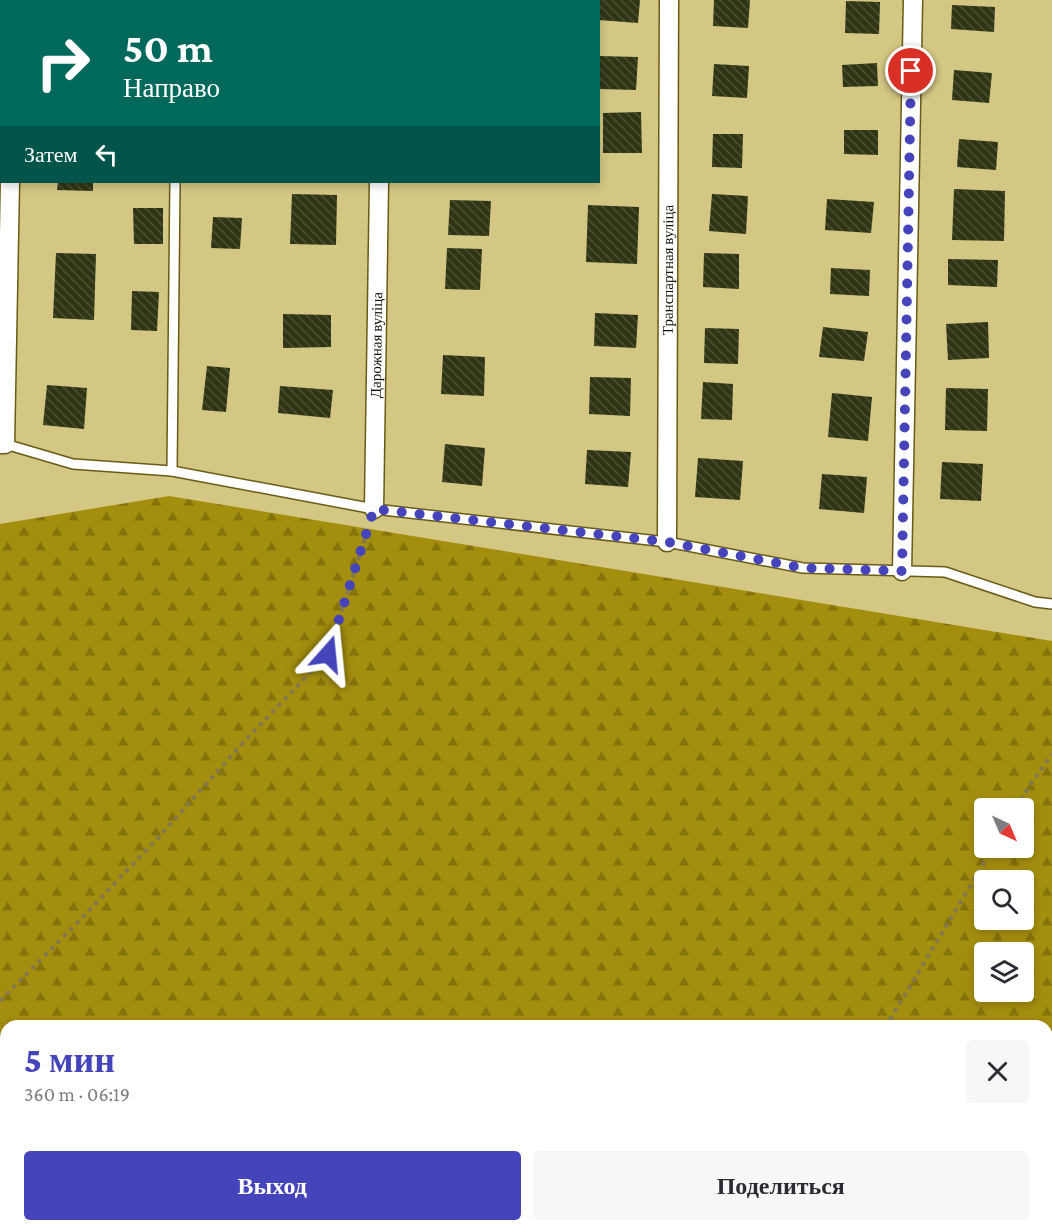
<!DOCTYPE html>
<html lang="ru">
<meta charset="utf-8">
<style>
:root{--surface:#fff;--page:#f7f7f7;--text:#2b2b33;--muted:#7c7c81;--accent:#4644ba}
body{margin:0;font-family:"Crimson Pro",serif;background:var(--page);color:var(--text);height:100vh;display:flex;flex-direction:column;font-size:22px;white-space:nowrap}
*{box-sizing:border-box;margin:0}
p{font-size:20px;color:var(--muted)}
.icon{flex:none;width:33px;height:33px;fill:none;stroke:currentColor;stroke-width:2;stroke-linecap:round;stroke-linejoin:round}
.map{position:relative;flex:1;overflow:hidden}
.side{position:absolute;left:0px;top:1020px;width:1053px;height:212px;display:flex;flex-direction:column;background:var(--surface);border-radius:18px 18px 0 0;box-shadow:0 3px 9px #0003}
.side>*{flex:none}
.guide{position:absolute;left:0px;top:0px;width:600px;height:183px;box-shadow:0 3px 9px #0003;background:#00695c;color:#fff;overflow:hidden}
.needle{width:39px;rotate:136deg}
.fabs{position:absolute;left:974px;top:798px;display:grid;gap:12px}
.fabs a{display:grid;place-items:center;width:60px;height:60px;border-radius:6px;background:var(--surface);box-shadow:0 3px 9px #0003;font-size:30px}
.pin{position:absolute;display:grid;place-items:center;width:51px;height:51px;color:#fff;margin:-26px;border:3px solid #fff;border-radius:50%;box-shadow:0 2px 6px #0007}
.me{position:absolute;width:66px;margin:-33px;rotate:18deg;stroke-linejoin:round;filter:drop-shadow(0 0 4px #0008)}
.turn{display:flex;align-items:center;gap:21px;height:126px;padding:0 24px;font-size:27px}
.turn .icon{width:78px;height:78px;stroke-width:2.5}
.turn b{display:block;font-size:42px;line-height:51px}
.then{display:flex;align-items:center;height:57px;padding:0 24px;background:#0003;gap:12px;font-size:22px}
.round{display:grid;place-items:center;flex:none;width:63px;height:63px;border-radius:6px;background:var(--page)}
.summary{display:flex;align-items:center;justify-content:space-between;height:102px;padding:0 24px}
h1{font-size:36px;font-weight:800;line-height:45px;color:var(--accent)}
.action{display:flex;gap:12px;margin-top:auto;padding:12px 24px}
.action a{flex:1;height:69px;border-radius:6px;background:var(--accent);color:#fff;font-size:24px;font-weight:800;line-height:69px;text-align:center}
.action a+a{background:var(--page);color:var(--text)}
.map>svg:first-child{display:block}
.forest{fill:url(#forest-firs);fill-rule:evenodd}
.building{fill:url(#building-back-hatch)}
.lines{fill:none;stroke-linecap:round;stroke-linejoin:round}
.lane-casing{stroke:#685b16;stroke-width:12}
.street-casing{stroke:#685b16;stroke-width:21}
.path{stroke:#847a4c;stroke-width:4;stroke-dasharray:4.5 4.5;stroke-linecap:butt}
.lane{stroke:#fff;stroke-width:9}
.street{stroke:#fff;stroke-width:18}
.route{stroke:#4644ba;stroke-width:10;stroke-dasharray:0 18}
.labels{text-anchor:middle;stroke-width:6;stroke-linejoin:round;paint-order:stroke}
.street-label{font-size:15px;fill:#150f00;stroke:#ede6c5}
</style>
<div class="map">
<svg width="1052" height="1231" viewBox="0 0 1052 1231">
<defs>
<pattern id="forest-firs" width="22" height="20" patternUnits="userSpaceOnUse" patternTransform="scale(1.5)"><rect width="22" height="20" fill="#a48e0e"/><path d="M5 1l3.5 6h-7zM16 11l3.5 6h-7z" fill="#84720b"/></pattern>
<pattern id="building-back-hatch" width="6" height="6" patternUnits="userSpaceOnUse" patternTransform="scale(1.5)"><rect width="6" height="6" fill="#303615"/><path d="M-1 5l2 2M0 0l6 6M5-1l2 2" fill="none" stroke="#4b5034"/></pattern>
</defs>
<rect width="100%" height="100%" fill="#d4c683"/>
<path class="forest" d="M169 496 1052 641V1231H0V524ZM984 808H1023V848H984ZM984 880H1023V920H984ZM984 952H1023V992H984ZM6 1026H1047V1226H6Z"/>
<g class="building">
<polygon points="600,0 640,0 638,23 598,20"/>
<polygon points="714,0 750,0 748,28 713,26"/>
<polygon points="846,1 880,2 879,34 845,33"/>
<polygon points="952,5 995,7 994,32 951,29"/>
<polygon points="598,56 638,57 636,90 598,89"/>
<polygon points="877,63 878,86 843,87 842,65"/>
<polygon points="714,64 749,66 747,98 712,96"/>
<polygon points="954,70 992,73 989,103 952,100"/>
<polygon points="641,112 642,153 603,153 603,113"/>
<polygon points="844,130 878,130 878,155 844,154"/>
<polygon points="713,134 743,134 742,168 712,167"/>
<polygon points="959,139 998,142 996,170 957,167"/>
<polygon points="58,182 93,182 93,191 57,190"/>
<polygon points="954,189 1005,191 1004,241 952,240"/>
<polygon points="292,194 337,195 336,245 290,244"/>
<polygon points="712,194 748,196 746,234 709,231"/>
<polygon points="827,199 874,202 871,233 825,230"/>
<polygon points="450,200 491,201 489,236 448,235"/>
<polygon points="588,205 639,207 637,264 586,262"/>
<polygon points="133,208 163,208 163,244 134,244"/>
<polygon points="213,217 242,218 240,249 211,248"/>
<polygon points="447,248 482,249 480,290 445,289"/>
<polygon points="56,253 96,254 94,320 53,318"/>
<polygon points="704,253 739,254 739,289 703,287"/>
<polygon points="948,259 998,260 997,287 948,285"/>
<polygon points="831,268 870,270 869,296 830,294"/>
<polygon points="132,291 159,292 157,331 131,330"/>
<polygon points="595,313 638,315 636,348 594,346"/>
<polygon points="283,314 331,315 331,347 283,348"/>
<polygon points="988,322 989,358 948,360 946,324"/>
<polygon points="823,327 868,332 864,361 819,357"/>
<polygon points="705,328 739,329 738,364 704,363"/>
<polygon points="443,355 485,357 484,396 441,394"/>
<polygon points="207,366 230,368 226,412 202,410"/>
<polygon points="590,377 631,378 630,416 589,414"/>
<polygon points="703,382 733,384 732,420 701,419"/>
<polygon points="47,385 87,388 84,429 43,425"/>
<polygon points="280,386 333,390 330,418 278,413"/>
<polygon points="946,388 988,389 987,431 945,430"/>
<polygon points="832,393 872,397 868,441 828,437"/>
<polygon points="445,444 485,448 482,486 442,482"/>
<polygon points="587,450 631,452 628,487 585,484"/>
<polygon points="698,458 743,461 740,500 695,497"/>
<polygon points="942,462 983,464 981,501 940,499"/>
<polygon points="822,474 867,477 864,513 819,509"/>
</g>
<g class="lines">
<g class="lane-casing">
<g id="lane">
<polyline points="177,2 177,0"/>
<polyline points="5,444 73,464 172,471 374,509 667,542 803,568 945,572 1035,602 1052,604"/>
<polyline points="172,471 175,182"/>
</g>
</g>
<g class="street-casing">
<g id="street">
<polyline points="14,2 14,0"/>
<polyline points="382,2 382,0"/>
<polyline points="0,444 5,444 10,182"/>
<path id="s1" d="M374 509 379 182"/>
<path id="s2" d="M667 542 669 0"/>
<polyline points="902,571 913,0"/>
</g>
</g>
<g class="path">
<polyline points="1016,808 1030,785 1052,754"/>
<polyline points="0,1001 74,926 156,840 241,745 328,654 369,526"/>
<polyline points="883,1026 891,1018 993,848"/>
<polyline points="693,1231 695,1226"/>
</g>
<use href="#lane" class="lane"/>
<use href="#street" class="street"/>
</g>
<g class="lines">
<polyline class="route" points="328,654 374,509 667,542 803,568 902,571 911,71"/>
</g>
<g class="labels">
<g class="street-label">
<text dy="5" stroke="none"><textPath href="#s2" startOffset="272">Транспартная вуліца</textPath></text>
<text dy="5" stroke="none"><textPath href="#s1" startOffset="164">Дарожная вуліца</textPath></text>
</g>
</g>
</svg>
<div class="fabs">
<a><svg class="needle" viewBox="-14 -14 28 28"><path d="M0-13l5 13h-10z" fill="#e53935"/><path d="M0 13l5-13h-10z" fill="#7c7c81"/></svg></a>
<a><svg class="icon" aria-label="search" viewBox="0 0 24 24"><circle cx="10" cy="10" r="6"/><path d="M15 15l6 6"/></svg></a>
<a><svg class="icon" aria-label="layers" viewBox="0 0 24 24"><path d="M12 4l9 5-9 5-9-5zM3 14l9 5 9-5"/></svg></a>
</div>
<div class="pin" style="left:911px;top:71px;background:#d93025"><svg class="icon" aria-label="arrive" viewBox="0 0 24 24"><path d="M6 21V4h12l-3 4 3 4H6"/></svg></div>
<svg class="me" style="left:328px;top:654px" viewBox="-20 -20 40 40"><path d="M0-17L14 15 0 8-14 15z" fill="#4644ba" stroke="#fff" stroke-width="4"/></svg>
<div class="guide">
<div class="turn"><svg class="icon" aria-label="right" viewBox="0 0 24 24"><path d="M7 20v-9h11M14 6l5 5-5 5"/></svg><div><b>50 m</b>Направо</div></div>
<div class="then">Затем<svg class="icon" aria-label="left" viewBox="0 0 24 24"><path d="M17 20v-9H6M10 6l-5 5 5 5"/></svg></div>
</div>
<section class="side">
<div class="summary"><div><h1>5 мин</h1><p>360 m · 06:19</p></div><a class="round"><svg class="icon" aria-label="close" viewBox="0 0 24 24"><path d="M6 6l12 12M18 6L6 18"/></svg></a></div>
<div class="action"><a>Выход</a><a>Поделиться</a></div>
</section>
</div>
